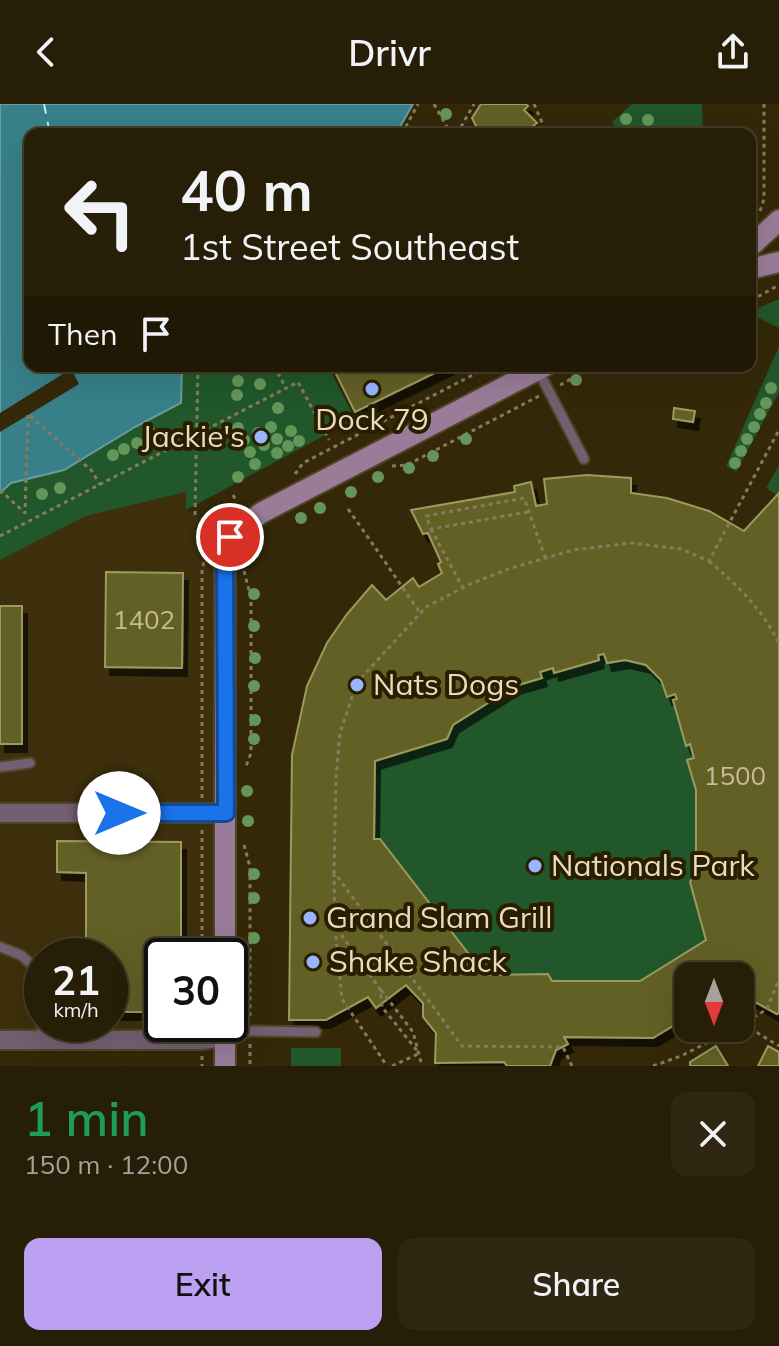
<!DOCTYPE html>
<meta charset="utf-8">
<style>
:root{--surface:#271e07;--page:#2f2711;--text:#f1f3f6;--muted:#a4a29b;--line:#433c28;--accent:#bca0f2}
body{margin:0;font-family:Mulish,sans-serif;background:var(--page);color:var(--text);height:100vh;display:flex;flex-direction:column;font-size:30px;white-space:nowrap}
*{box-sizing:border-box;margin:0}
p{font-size:26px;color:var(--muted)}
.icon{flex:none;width:44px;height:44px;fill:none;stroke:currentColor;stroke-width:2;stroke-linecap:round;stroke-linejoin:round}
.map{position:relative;height:962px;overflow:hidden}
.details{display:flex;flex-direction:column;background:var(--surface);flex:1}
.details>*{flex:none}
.banner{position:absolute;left:24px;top:24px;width:732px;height:244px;border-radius:16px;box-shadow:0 8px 32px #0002,0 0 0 2px var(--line);background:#271e07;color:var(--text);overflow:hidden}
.needle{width:52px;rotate:180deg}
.tools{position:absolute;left:674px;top:858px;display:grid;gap:16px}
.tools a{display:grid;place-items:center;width:80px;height:80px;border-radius:16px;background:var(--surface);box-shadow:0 8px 32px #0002,0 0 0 2px var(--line);font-size:40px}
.speed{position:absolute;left:24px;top:834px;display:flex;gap:16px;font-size:40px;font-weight:700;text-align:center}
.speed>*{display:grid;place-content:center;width:104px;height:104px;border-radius:50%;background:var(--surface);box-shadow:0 8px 32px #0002,0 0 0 2px var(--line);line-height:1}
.speed small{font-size:20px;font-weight:400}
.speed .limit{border:4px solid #111;border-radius:12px;background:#fff;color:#111}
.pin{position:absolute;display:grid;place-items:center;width:68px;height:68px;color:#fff;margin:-34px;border:4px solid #fff;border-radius:50%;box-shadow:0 2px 8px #0007}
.me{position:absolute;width:88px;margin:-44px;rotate:90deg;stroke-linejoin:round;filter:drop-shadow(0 0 6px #0008)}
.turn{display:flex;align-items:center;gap:28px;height:168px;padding:0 24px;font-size:36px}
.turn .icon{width:104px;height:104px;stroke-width:2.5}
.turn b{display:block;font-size:56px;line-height:68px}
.then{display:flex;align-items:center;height:76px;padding:0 24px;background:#0003;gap:16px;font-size:30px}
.round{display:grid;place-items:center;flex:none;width:84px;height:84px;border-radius:16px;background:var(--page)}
.headline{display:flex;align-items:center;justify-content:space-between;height:136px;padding:0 24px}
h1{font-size:48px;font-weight:600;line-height:60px;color:#1e9e55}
.cta{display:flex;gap:16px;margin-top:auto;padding:16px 24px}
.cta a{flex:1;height:92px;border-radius:16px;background:var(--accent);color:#111;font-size:32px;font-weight:600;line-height:92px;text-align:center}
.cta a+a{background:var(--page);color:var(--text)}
header{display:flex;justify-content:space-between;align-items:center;height:104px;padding:0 24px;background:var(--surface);font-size:36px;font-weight:600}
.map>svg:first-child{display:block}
.built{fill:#3e300c;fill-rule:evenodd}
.green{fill:#21572a}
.water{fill:#388089;stroke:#6d9b99;stroke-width:2}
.pier{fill:#342809}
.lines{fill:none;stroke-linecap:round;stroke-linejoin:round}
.ferry{stroke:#b2edf5;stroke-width:2;stroke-dasharray:10 8;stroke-linecap:butt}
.building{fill:#636125;stroke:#9b9a5e;stroke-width:2;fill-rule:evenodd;filter:url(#shadow)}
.lane-casing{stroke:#514526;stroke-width:13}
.street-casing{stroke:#514526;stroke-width:22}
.secondary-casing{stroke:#514526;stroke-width:24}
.path{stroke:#887b5d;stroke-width:3;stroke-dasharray:4 4;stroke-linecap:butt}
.lane{stroke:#725f71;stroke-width:9}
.street{stroke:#725f71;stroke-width:18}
.secondary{stroke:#9a7c99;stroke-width:20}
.tree{fill:#659659}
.route-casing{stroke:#114b97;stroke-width:20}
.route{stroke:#1a73e8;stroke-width:14}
.poi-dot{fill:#98b5fd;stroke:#2a1e01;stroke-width:3}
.labels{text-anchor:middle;stroke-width:8;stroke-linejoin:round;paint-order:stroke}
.number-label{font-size:26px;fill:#c7bc98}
.poi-label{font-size:30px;fill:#e8dbbe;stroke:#2a1e01;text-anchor:start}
</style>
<header><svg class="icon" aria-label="back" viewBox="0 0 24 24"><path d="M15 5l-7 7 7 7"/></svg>Drivr<svg class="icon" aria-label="share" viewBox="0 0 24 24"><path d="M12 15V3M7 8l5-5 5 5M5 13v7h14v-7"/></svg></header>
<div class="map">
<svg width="779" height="962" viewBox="0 0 779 962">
<defs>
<filter id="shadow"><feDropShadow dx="5" dy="8" stdDeviation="0" flood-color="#0009"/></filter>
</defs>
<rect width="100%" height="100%" fill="#342809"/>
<path class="built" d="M186 388V406L230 433 226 852H162V920H225V933L0 932V456L86 412ZM42 852H110V920H42Z"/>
<g class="green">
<polygon points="632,0 702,0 703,30 622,30 612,18"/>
<polygon points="779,195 779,224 751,210 750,208"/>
<polygon points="779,242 779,288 736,368 726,362"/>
<polygon points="182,262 328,262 355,315 186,406 186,388 86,412 0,456 0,389 11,379 64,366 135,323 181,300"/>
<path d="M779 361V909L777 910 740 890V872H688V913L653 934 565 933 568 940 556 946 550 962H507L503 958 435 959 436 929 423 913V899L406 881 376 904 368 893 326 916H289C290 861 290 807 291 752 292 639 289 569 372 481L386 496 413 474 419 482 442 469 438 460 441 457 428 430H423L411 406 514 388V382L531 378 536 402 547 400 544 375C573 372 601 371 631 374V390L709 407 744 427 777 391 766 384Z"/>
<polygon points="341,944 341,962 291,962 291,944"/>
</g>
<polygon class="water" points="0,0 413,0 396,30 30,30 30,262 182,262 181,299 135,323 64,366 11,379 0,389"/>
<polygon class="pier" points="71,265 79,280 0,328 0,309"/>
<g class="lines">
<polyline class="ferry" points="44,0 50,30"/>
</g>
<g class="building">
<polygon points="481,0 526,0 528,2 524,6 537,19 533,22 541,30 480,30 472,14"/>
<polygon points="332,262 449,262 355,308"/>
<polygon points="674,304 695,307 693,318 673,315"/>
<path d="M587 371 631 374V389L667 394 709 407 744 427 779 389V909L777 910 740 890V872H688V913L653 934 564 933 568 940 556 946 550 962H507L504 958 435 959 436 929 423 913V899L406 881 376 904 368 893 326 916H289L292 651 307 582 327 539 347 510 372 481 386 496 413 474 419 483 442 469 438 460 441 458 428 429 423 430 411 406 515 388 514 382 531 378 536 402 547 400 544 375ZM604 550 607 559 625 556 646 561 661 576 667 593 675 590 677 595 673 596 686 642 690 640 694 654 687 656 696 686V767L690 778 706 836 640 877H552L548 870 485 871 380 735H374L375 657 447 635 453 621 515 582 542 574 540 568 553 564 554 569 599 556 598 551Z"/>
<polygon points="106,468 183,469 182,564 105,563"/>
<rect x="0" y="502" width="22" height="138"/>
<polygon points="57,737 181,738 181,852 162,852 162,908 110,908 110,852 86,852 86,769 57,768"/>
<polygon points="716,942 728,962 690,962 690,958"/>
<polygon points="768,942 779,948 779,962 758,962"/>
</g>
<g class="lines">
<g class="lane-casing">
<g id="lane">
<polyline points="538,266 584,355"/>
<polyline points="0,663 30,659"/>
<polyline points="0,843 21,851 42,870 42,936"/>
<polyline points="225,933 250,927 316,928"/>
</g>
</g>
<g class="street-casing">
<g id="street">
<polyline points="0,709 226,709"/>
<polyline points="0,936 202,936 225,933"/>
</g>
</g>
<g class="secondary-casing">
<g id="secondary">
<polyline points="750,143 779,116"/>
<polyline points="750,165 779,158"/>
<polyline points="225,852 225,457 230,433 261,409 545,262"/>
<polyline points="225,920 225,962"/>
</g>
</g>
<g class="path">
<polyline points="434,0 451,30"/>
<polyline points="534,0 547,30"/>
<polyline points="402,30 418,0"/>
<polyline points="457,30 474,0"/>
<polyline points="760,107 764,95 764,0"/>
<polyline points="750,191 759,192 779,181"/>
<polyline points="274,262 286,284"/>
<polyline points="560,281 595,262"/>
<polyline points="392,362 407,361 539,292"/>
<polyline points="295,370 303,359 490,262"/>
<polyline points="0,386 25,409 28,310 92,367 100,381"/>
<polyline points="233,391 237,398"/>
<path d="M348 405C373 440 396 474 420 509"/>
<polyline points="528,408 431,425 426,412 524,394 545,453"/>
<polyline points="195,411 198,262"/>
<polyline points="431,425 463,484"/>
<polyline points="0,432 298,278 329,336"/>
<path d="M709 457C739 483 761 504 779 539"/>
<polyline points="244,467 251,494 251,649 245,665"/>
<polyline points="202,694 202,467 211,423 233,405"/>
<polyline points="202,726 202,852"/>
<polyline points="244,741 250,763 250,916"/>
<polyline points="334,769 335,822 380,885 382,903 419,949"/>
<polyline points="335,824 342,895 387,962"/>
<polyline points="381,886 413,928 422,962"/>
<polyline points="743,920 779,942"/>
<polyline points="740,922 767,905 779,875"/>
<polyline points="250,940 250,962"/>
<polyline points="202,952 202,962"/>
<polyline points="392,962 418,950"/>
<polyline points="572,962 563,943 462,942 334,768 336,674 340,629 353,590 363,572 426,503 468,481 508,465 573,446 631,439 681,445 709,457 779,326"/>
<polyline points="653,962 681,952 736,924"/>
</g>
<use href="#lane" class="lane"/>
<use href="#street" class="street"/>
<use href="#secondary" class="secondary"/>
</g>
<g class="tree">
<circle cx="446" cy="10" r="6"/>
<circle cx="626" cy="15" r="6"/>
<circle cx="648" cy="16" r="6"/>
<circle cx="576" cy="276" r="6"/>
<circle cx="238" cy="277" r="6"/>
<circle cx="260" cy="280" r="6"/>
<circle cx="771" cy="284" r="6"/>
<circle cx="237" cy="291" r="6"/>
<circle cx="766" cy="299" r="6"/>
<circle cx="278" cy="304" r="6"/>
<circle cx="760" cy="310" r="6"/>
<circle cx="271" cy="323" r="6"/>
<circle cx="754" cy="323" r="6"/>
<circle cx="238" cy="324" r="6"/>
<circle cx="291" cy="327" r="6"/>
<circle cx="258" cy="329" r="6"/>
<circle cx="152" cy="330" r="6"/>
<circle cx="277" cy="335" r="6"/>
<circle cx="466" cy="335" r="6"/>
<circle cx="747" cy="335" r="6"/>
<circle cx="244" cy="336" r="6"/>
<circle cx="299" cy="337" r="6"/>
<circle cx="137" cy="339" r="6"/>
<circle cx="264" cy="341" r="6"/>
<circle cx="288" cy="342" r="6"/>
<circle cx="124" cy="345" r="6"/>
<circle cx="741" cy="347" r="6"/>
<circle cx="250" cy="348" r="6"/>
<circle cx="277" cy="349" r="6"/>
<circle cx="113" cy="351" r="6"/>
<circle cx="433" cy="352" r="6"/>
<circle cx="735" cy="359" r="6"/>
<circle cx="255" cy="360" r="6"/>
<circle cx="409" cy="364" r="6"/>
<circle cx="238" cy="373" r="6"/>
<circle cx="378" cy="373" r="6"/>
<circle cx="60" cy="384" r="6"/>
<circle cx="351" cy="388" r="6"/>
<circle cx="42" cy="390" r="6"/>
<circle cx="320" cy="404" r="6"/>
<circle cx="301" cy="414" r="6"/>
<circle cx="254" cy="490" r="6"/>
<circle cx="254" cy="522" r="6"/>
<circle cx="255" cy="554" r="6"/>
<circle cx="254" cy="582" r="6"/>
<circle cx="255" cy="616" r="6"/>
<circle cx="254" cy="635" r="6"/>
<circle cx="247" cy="687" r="6"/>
<circle cx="248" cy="717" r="6"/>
<circle cx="254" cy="770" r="6"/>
<circle cx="254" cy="794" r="6"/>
<circle cx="254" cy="834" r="6"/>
<circle cx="749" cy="873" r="6"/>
</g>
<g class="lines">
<g class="route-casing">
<polyline id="route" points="119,709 226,709 225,457 230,433"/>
</g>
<use href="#route" class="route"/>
</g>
<g class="poi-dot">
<circle cx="372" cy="285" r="8"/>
<circle cx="261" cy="333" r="8"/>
<circle cx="357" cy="581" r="8"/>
<circle cx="535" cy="762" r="8"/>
<circle cx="310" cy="814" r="8"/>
<circle cx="313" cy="858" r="8"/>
</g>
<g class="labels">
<g class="number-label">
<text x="144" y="525">1402</text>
<text x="735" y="681">1500</text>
</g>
<g class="poi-label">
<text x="372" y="326" text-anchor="middle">Dock 79</text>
<text x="245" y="343" text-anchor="end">Jackie's</text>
<text x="373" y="591">Nats Dogs</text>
<text x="551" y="772">Nationals Park</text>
<text x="326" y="824">Grand Slam Grill</text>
<text x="329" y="868">Shake Shack</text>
</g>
</g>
</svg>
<div class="tools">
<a><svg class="needle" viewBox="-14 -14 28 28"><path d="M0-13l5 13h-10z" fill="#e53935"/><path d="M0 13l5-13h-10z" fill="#a4a29b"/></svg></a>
</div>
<div class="speed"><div>21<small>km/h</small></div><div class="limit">30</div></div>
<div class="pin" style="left:230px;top:433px;background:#d93025"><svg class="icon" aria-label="arrive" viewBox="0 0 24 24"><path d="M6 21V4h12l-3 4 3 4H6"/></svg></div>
<svg class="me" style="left:119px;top:709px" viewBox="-20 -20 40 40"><circle r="19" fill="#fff"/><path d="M0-13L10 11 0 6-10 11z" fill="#1a73e8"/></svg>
<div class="banner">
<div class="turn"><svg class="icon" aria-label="left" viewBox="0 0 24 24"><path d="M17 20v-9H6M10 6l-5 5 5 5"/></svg><div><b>40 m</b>1st Street Southeast</div></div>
<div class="then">Then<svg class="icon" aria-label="arrive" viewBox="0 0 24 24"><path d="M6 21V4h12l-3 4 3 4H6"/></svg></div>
</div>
</div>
<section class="details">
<div class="headline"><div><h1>1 min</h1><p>150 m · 12:00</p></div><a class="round"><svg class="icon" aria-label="close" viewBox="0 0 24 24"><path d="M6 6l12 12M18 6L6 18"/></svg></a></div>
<div class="cta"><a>Exit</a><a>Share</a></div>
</section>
